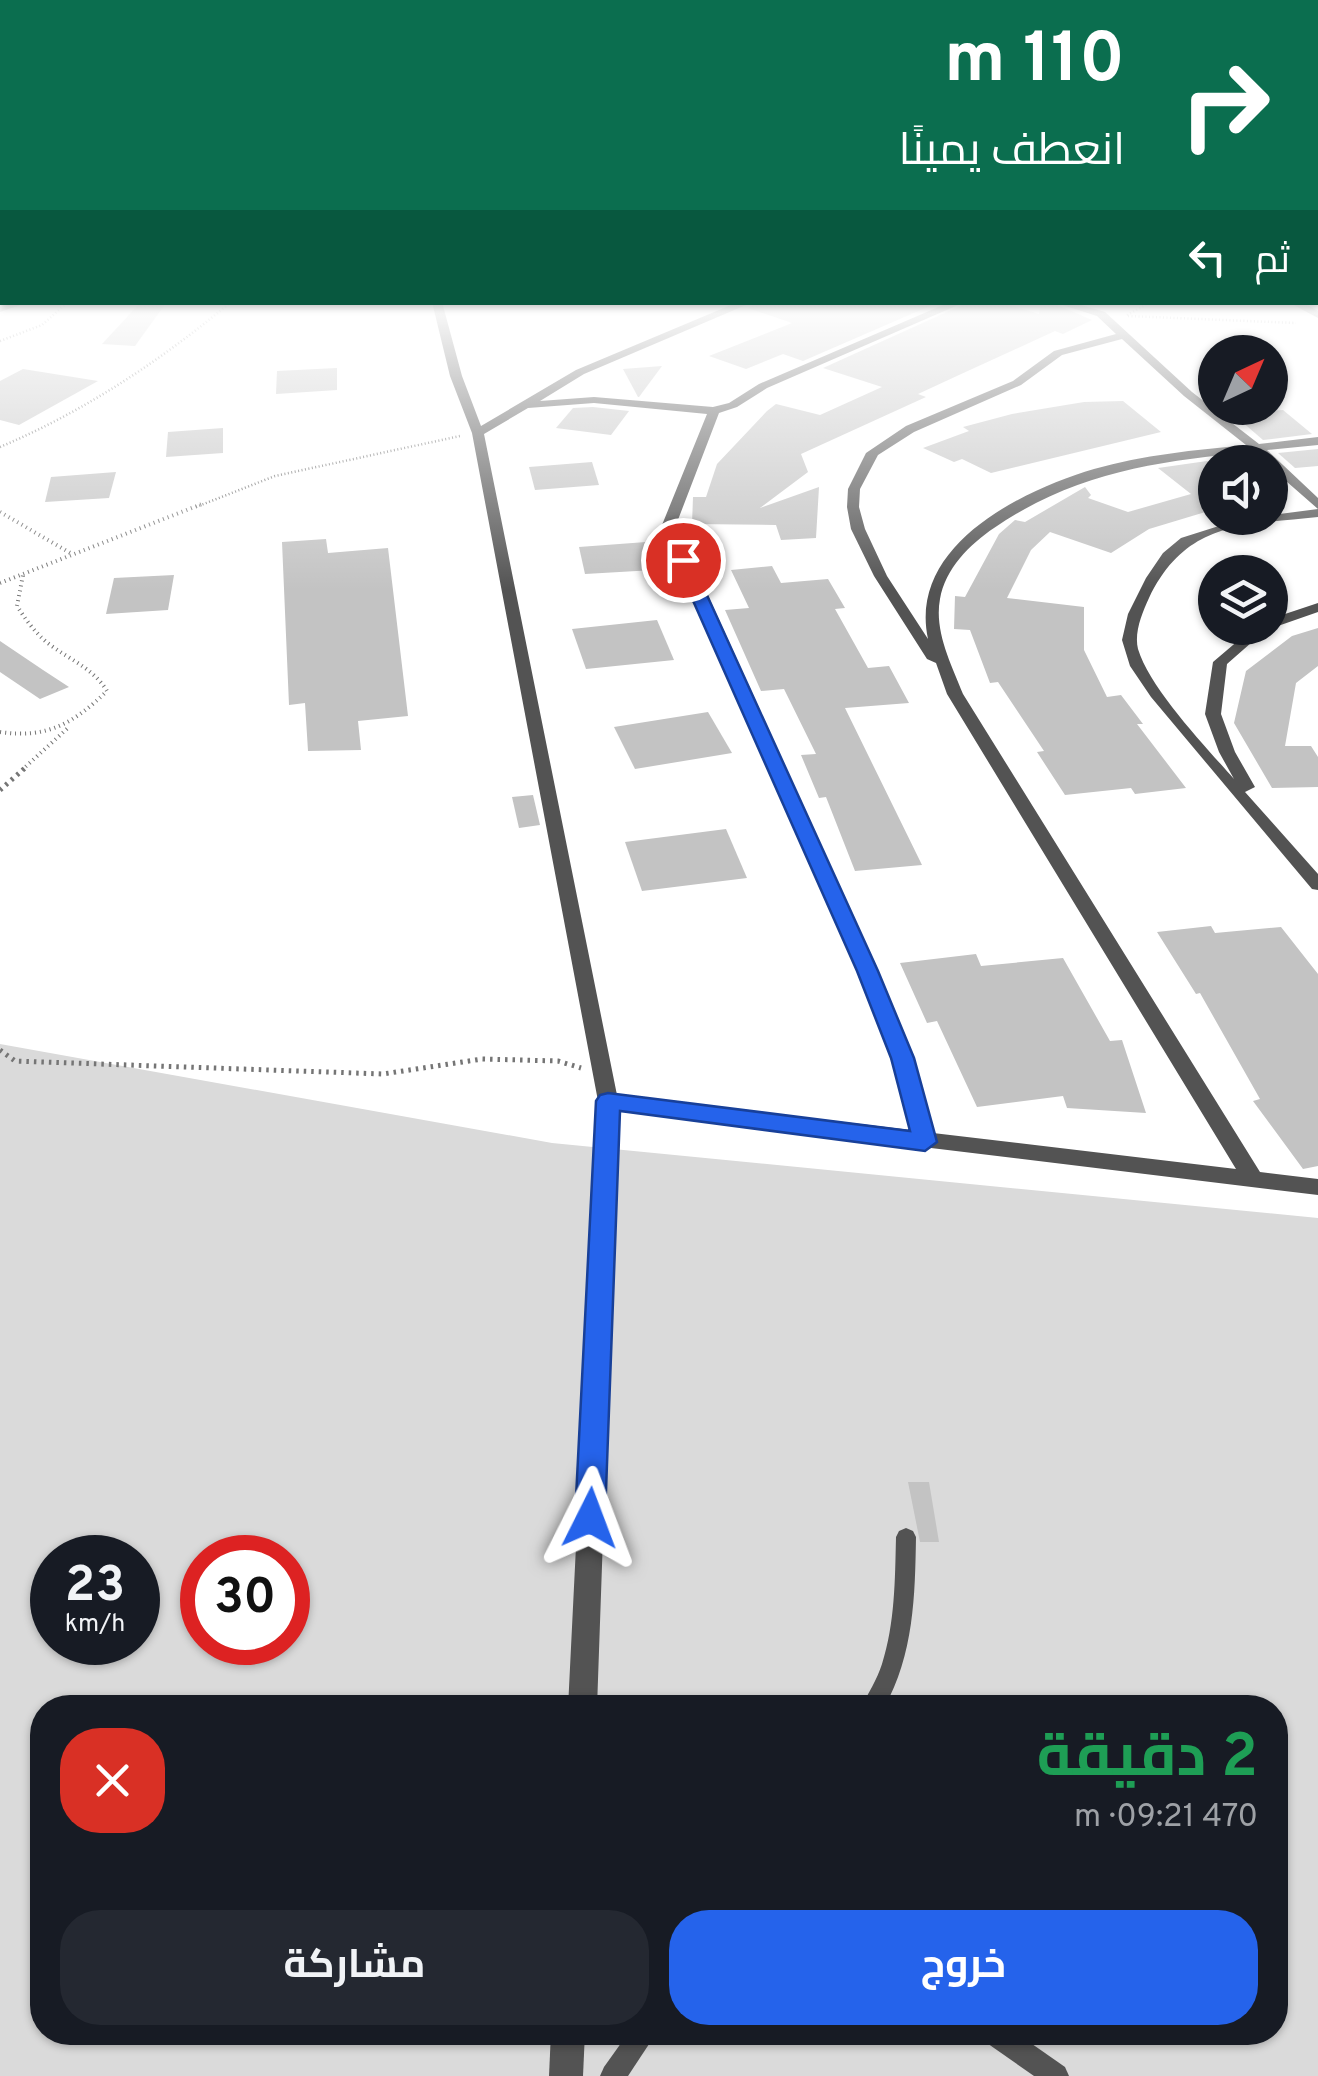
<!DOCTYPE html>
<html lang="ar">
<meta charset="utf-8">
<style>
:root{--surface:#171b24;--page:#242831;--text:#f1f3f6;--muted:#9ea1a6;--accent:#2563eb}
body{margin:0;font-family:Overpass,Cairo,sans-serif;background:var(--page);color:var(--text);direction:rtl;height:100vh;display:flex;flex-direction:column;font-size:38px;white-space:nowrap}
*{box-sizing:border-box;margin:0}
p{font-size:32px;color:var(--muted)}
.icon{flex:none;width:55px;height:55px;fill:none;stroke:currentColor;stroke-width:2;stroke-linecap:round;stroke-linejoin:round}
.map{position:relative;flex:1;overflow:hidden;direction:ltr}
.drawer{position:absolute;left:30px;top:1695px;width:1258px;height:350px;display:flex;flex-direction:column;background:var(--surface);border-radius:40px;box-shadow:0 2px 8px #0004;direction:rtl}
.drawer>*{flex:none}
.hud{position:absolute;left:0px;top:0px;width:1320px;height:305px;box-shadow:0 2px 8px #0004;direction:rtl;background:#0b6e4f;color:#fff;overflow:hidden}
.needle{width:65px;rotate:44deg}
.buttons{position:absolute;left:1198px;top:335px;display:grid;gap:20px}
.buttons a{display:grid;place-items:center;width:90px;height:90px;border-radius:50%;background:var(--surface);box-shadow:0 2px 8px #0004;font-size:50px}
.speed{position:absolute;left:30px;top:1535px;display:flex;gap:20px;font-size:50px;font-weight:700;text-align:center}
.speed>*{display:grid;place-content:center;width:130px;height:130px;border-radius:50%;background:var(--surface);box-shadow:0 2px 8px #0004;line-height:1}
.speed small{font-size:25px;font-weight:400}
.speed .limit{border:15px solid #d22;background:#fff;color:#111}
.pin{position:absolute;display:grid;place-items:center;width:85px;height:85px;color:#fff;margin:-42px;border:5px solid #fff;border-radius:50%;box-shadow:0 2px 10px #0007}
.me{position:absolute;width:110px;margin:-55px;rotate:3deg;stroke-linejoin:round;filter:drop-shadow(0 0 8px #0008)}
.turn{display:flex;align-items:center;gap:35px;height:210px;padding:0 30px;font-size:45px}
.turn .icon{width:130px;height:130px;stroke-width:2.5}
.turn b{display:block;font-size:70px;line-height:85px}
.then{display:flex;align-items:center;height:95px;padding:0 30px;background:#0003;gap:20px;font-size:38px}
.round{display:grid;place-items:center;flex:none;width:105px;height:105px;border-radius:40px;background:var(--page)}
.overview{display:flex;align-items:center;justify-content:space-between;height:170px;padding:0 30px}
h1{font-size:60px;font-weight:700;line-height:75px;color:#1e9e55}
.action{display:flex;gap:20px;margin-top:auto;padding:20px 30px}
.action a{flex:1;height:115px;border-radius:40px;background:var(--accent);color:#fff;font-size:40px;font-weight:700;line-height:115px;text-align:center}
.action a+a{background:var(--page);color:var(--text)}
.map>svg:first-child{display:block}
.green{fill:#dadada;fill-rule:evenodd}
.building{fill:#c3c3c3}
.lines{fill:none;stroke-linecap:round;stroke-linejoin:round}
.path-far2{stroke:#757575;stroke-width:2.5;stroke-dasharray:1 2.5;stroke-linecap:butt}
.path-far1{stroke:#757575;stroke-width:4;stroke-dasharray:1 4;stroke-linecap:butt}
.path{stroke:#757575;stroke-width:5;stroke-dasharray:2.5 5;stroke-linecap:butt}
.lane{fill:#535353;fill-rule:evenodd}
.street{fill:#535353;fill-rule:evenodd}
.route{fill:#2563eb;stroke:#184099;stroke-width:2.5}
</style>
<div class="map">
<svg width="1318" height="2076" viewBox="0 0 1318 2076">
<rect width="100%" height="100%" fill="#fff"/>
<path class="green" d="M0 1044 552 1143 1318 1218V2076H0ZM52 1558H138V1642H52ZM202 1558H288V1642H202ZM42 1708H1275V2032H42Z"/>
<g class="building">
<polygon points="757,302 939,302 803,361 783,354 746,369 709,356 792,323 748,308"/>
<polygon points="969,302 999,302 1039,314 1041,302 1050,302 1092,320 1063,334 1055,331 959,375 918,394 926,397 801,454 808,472 760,508 819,487 816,538 781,540 776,525 692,524 693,497 706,497 717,464 767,411 776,404 820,415 882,387 823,368"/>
<polygon points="140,303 166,303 135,346 102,344"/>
<polygon points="662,366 639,397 638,397 623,369"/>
<polygon points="337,368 337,390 276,394 277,371"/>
<polygon points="23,369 98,381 19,425 0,420 0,381"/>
<polygon points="1123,401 1161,432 991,473 962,459 954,462 923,448 969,431 963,427 1012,414 1084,402"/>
<polygon points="593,407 629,411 611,435 556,428 573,408"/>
<polygon points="1283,410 1312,434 1263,440 1233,414"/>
<polygon points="223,428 223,453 166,457 168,432"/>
<polygon points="1318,449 1318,466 1295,468 1278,453"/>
<polygon points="1207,461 1215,466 1215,512 1212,510 1149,529 1111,553 1050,532 1031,550 1007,598 1084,607 1084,650 1107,697 1121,695 1143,724 1137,724 1186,788 1135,794 1131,788 1065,795 1037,752 1044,751 998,682 990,683 970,630 954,629 955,596 965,597 999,534 1015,520 1025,522 1085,487 1091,495 1088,498 1128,512 1191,494 1158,468"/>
<polygon points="592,462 599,485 535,490 529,467"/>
<polygon points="116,472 109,498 45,502 51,477"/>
<polygon points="326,539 328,553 388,548 408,716 358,721 361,750 308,751 305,703 289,705 282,542"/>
<polygon points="646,542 654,570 585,574 579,547"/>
<polygon points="772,566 781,583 828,579 845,608 835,609 868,668 889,666 909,703 845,708 922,865 855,871 826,797 819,798 801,755 816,754 784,689 761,691 725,610 749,608 731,570"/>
<polygon points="174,575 168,610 106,614 114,578"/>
<polygon points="657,620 674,660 586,669 572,629"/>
<polygon points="1318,628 1318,666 1296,683 1285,746 1311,746 1318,757 1318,787 1272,788 1234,723 1246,671 1292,636"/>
<polygon points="0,641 43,670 69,687 40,699 0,672"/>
<polygon points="708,712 732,753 635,769 614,727"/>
<polygon points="533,795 540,825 519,828 512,797"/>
<polygon points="726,829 747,878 642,891 625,842"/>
<polygon points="1211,926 1215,933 1281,927 1318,974 1318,1166 1303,1169 1253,1101 1260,1099 1200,993 1196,994 1157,932"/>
<polygon points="976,954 981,966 1063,958 1110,1041 1122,1040 1146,1113 1067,1108 1063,1096 977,1107 937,1021 927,1023 900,963"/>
<polygon points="908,1482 929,1482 939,1542 920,1542"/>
</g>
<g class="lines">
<g class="path-far2">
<polyline points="1127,315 1151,302"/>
<polyline points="1128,316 1296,323"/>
<polyline points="0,341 42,325 68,302"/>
<path d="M0 447C85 411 160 361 231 302"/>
<polyline points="196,507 275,476 460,436"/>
</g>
<g class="path-far1">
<polyline points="0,512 72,554"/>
<polyline points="0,583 202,504"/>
<path d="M0 732C47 739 74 723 107 691 93 668 70 660 49 644 36 634 26 620 17 606L23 575"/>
<polyline points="22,770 69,727"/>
</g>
<g class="path">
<polyline points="0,790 25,768"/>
<polyline points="0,1050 15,1061 383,1074 482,1059 558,1061 581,1068"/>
</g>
<g class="lane">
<path d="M906 1528 913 1531 916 1537C915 1596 914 1654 884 1708H861C868 1693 877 1680 882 1664 895 1623 895 1580 896 1537L899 1531Z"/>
<polygon points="629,2032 657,2032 628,2076 600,2076 604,2067"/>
<polygon points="981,2032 1015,2032 1065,2067 1069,2076 1034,2076 984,2041"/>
</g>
<g class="street">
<polygon points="11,302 29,302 0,312 0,306"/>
<path d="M432 302H442L462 376 481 426 576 370 738 302H753L584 374 540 401 594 397 713 407 729 403 759 384 950 302H965L767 388 737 407 719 413 676 525 878 971 912 1058 933 1133 1236 1169 947 694 936 663 927 659 874 576 851 529 847 507 848 489 866 453 906 426 1013 381 1054 351 1116 334 1097 316 1053 302H1071L1105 312 1192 392 1259 444 1318 437V445L1267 450 1318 498V509L1270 467V462H1265L1254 452C1157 461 1076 472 994 528 970 544 945 569 940 599 934 631 951 664 963 694L1260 1172 1318 1179V1195L931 1148 925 1150 917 1146 618 1110 597 1708H568L598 1101 472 433 450 376ZM1122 339 1184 396 1246 445C1195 450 1143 455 1094 469 1020 491 908 546 928 639L887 576 865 529 859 507 860 489 878 455 914 432 1021 385 1062 355ZM594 403 707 414 662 525 858 971 892 1058 911 1130 617 1095 484 434 528 408Z"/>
<polygon points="1288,302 1302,302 1318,311 1318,318"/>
<path d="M1318 509V517C1243 525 1186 521 1149 598 1142 613 1134 633 1138 649 1150 689 1206 747 1234 779L1219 752 1205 714 1213 662 1253 628H1270V619L1318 603V612L1275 627 1268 628 1227 664 1221 714 1235 752 1255 787 1245 792 1318 874V890L1312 889 1151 697 1130 666 1122 640 1128 614 1146 578 1163 553 1181 538 1241 519Z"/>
<polygon points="551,2032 585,2032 583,2076 549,2076"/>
</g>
</g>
<linearGradient id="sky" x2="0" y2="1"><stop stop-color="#8baccc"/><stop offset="0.51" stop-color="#fff"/><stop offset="1" stop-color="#fff" stop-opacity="0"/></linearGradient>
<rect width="1318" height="590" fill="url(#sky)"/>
<polygon class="route" points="683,555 691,560 878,971 914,1058 937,1142 925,1151 620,1111 605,1518 601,1528 590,1532 579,1528 575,1518 596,1101 600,1095 608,1093 910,1131 891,1058 857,971 675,560"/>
</svg>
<div class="buttons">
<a><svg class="needle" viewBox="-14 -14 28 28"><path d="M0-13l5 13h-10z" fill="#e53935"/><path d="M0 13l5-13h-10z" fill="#9ea1a6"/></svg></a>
<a><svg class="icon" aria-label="sound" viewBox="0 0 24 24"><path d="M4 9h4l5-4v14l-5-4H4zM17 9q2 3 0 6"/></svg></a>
<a><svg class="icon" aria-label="layers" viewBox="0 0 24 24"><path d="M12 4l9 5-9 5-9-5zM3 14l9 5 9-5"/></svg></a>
</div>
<div class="speed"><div>23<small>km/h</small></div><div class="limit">30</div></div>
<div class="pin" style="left:683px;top:560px;background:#d93025"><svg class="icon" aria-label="arrive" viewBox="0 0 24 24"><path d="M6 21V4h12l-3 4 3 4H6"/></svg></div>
<svg class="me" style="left:590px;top:1518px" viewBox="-20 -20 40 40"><path d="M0-17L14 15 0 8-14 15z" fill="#2563eb" stroke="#fff" stroke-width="4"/></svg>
<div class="hud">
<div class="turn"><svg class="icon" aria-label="right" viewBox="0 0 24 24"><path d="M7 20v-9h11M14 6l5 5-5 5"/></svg><div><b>110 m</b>انعطف يمينًا</div></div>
<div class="then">ثم<svg class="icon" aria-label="left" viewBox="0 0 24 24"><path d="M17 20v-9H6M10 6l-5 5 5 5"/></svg></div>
</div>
<section class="drawer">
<div class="overview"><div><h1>2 دقيقة</h1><p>470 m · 09:21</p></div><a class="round" style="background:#d93025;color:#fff"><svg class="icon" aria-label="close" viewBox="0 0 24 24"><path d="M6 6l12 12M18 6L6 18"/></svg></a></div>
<div class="action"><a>خروج</a><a>مشاركة</a></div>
</section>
</div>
